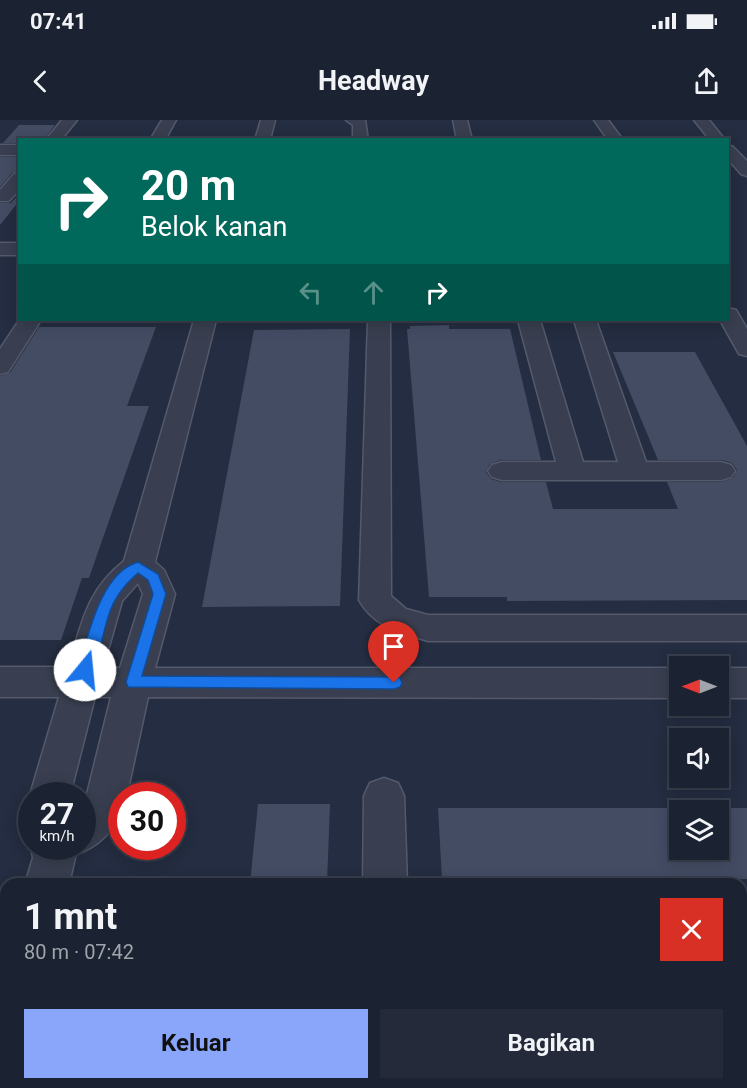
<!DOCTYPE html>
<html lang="id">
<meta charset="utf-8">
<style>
:root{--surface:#1b2231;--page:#242a39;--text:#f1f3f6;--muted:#a0a4ab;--line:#393f4d;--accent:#8aa6fb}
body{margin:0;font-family:Roboto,sans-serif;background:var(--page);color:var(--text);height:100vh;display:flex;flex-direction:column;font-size:22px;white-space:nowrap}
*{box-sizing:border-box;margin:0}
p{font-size:20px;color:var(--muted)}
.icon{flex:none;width:33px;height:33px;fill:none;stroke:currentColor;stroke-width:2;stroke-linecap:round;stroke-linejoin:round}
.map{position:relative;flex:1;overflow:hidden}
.panel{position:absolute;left:0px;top:758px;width:747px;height:212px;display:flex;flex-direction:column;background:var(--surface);border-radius:18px 18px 0 0;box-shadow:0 3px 15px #0003,0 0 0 2px var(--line)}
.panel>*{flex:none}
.banner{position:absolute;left:18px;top:18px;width:711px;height:183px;border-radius:0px;box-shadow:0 3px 15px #0003,0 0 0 2px var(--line);background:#00695c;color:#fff;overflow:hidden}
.needle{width:39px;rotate:270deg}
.tools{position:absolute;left:669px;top:536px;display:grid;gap:12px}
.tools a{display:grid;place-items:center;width:60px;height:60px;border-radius:0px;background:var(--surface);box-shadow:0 3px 15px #0003,0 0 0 2px var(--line);font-size:30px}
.speed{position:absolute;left:18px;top:662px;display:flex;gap:12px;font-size:30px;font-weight:700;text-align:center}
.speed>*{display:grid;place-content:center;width:78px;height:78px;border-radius:50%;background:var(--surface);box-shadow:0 3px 15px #0003,0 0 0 2px var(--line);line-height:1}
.speed small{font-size:15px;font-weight:400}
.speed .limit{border:9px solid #d22;background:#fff;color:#111}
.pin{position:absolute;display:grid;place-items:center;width:51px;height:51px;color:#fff;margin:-62px -26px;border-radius:50% 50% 50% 0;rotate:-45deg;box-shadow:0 0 6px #0007}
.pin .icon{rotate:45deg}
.me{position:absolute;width:66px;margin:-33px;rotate:17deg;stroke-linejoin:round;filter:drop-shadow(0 0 4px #0008)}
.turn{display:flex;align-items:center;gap:21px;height:126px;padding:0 24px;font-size:27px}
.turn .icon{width:78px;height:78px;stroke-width:2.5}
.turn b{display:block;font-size:42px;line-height:51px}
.lanes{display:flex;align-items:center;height:57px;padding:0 24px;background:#0003;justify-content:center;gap:30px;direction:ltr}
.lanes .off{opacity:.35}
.round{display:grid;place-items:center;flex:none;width:63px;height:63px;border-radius:0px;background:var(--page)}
.summary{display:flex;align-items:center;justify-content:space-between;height:102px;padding:0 24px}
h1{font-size:36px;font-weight:700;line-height:45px}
.button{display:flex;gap:12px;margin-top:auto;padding:12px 24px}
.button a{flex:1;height:69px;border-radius:0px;background:var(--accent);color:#111;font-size:24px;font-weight:700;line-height:69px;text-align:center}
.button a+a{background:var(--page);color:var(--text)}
.status{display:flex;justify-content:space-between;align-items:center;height:42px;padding:0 30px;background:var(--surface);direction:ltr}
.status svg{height:16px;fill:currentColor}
header{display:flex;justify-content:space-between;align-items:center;height:78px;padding:0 24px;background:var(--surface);font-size:27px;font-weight:700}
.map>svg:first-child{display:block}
.building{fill:#434c63;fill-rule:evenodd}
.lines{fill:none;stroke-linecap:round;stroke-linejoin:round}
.minor-casing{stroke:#545a6b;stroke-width:3}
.minor{fill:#393f50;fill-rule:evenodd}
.route{fill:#1a73e8;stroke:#114b97;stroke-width:1.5}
</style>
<div class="status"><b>07:41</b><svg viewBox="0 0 49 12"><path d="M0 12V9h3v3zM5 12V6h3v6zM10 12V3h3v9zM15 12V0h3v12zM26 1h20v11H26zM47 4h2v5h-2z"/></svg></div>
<header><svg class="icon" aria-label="back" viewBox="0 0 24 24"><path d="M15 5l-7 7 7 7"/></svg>Headway<svg class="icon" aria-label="share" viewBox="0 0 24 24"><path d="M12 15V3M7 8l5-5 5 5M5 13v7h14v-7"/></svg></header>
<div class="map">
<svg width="747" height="968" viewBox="0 0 747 968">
<rect width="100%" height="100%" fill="#242d41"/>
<g class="building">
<polygon points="19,5 55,5 44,20 20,20 20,23 3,23"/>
<polygon points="0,37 20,37 20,51 12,53 0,67"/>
<polygon points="20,73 20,80 0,105 0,83 11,83"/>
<polygon points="449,205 449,209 510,209 541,340 501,340 490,344 486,352 491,359 501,362 546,362 553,389 678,389 667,362 721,362 733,358 737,350 732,343 722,340 658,340 613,232 695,232 747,326 747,480 507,481 507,477 429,477 407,209 410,209 410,206"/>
<polygon points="39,207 156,207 127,286 149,286 89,458 82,458 61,520 0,520 0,256 10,253"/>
<polygon points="350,209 340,486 202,487 254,210"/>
<polygon points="258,684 330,684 327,764 250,764"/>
<path d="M438 688H747V759H442ZM680 690H718V729H680Z"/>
</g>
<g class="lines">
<g class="minor-casing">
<g id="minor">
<polygon points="62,0 77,0 61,20 46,20"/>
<polygon points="162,0 176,0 165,20 150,20"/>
<polygon points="261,0 275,0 270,20 255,20"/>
<polygon points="346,0 365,0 368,20 353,20 353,5"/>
<polygon points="453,0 467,0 472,20 457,20"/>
<polygon points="594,0 608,0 623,20 608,20"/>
<polygon points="694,0 709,0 725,20 710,20"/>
<rect x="0" y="25" width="20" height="10"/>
<polygon points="728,25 733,27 747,41 747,56 741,54 728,39"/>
<polygon points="20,53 20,69 9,81 0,81 0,70 14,54"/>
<rect x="0" y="123" width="20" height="12"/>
<polygon points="728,188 736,190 747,209 747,236 739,234 720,200 728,200"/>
<polygon points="20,199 41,200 8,252 0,254 0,229"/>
<path d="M194 200H216L155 442 164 450 175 474 155 548H680V578L148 577 127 674 122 675C122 701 106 722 82 732L74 728 75 738 69 764H25L33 738 31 726 32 724 82 726V682L87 674 111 577H95L70 675H32V679L30 675 59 577H0V547H68C82 504 86 471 124 441ZM138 463 143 474 120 548H103L122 481Z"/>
<path d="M368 200H390L391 476 406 489 428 495H747V521H428C400 512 374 507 359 480Z"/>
<polygon points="518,200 540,200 583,342 618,342 574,200 596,200 646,342 721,342 731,345 735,351 731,357 721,360 502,360 492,357 488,351 492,345 502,342 556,342"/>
<rect x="718" y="548" width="29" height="30"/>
<polygon points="384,658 398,663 404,676 407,764 363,764 364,676 370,663"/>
<rect x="741" y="770" width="6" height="44"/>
<polygon points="6,895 6,963 8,963 0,966 0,898"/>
<rect x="362" y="963" width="52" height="5"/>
</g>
</g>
<use href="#minor" class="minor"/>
</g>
<path class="route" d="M138 442 158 454 166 474 142 556 394 557 400 558 402 563 400 567 394 569 128 567 126 562 153 474 148 460 138 453C99 486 110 514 90 554H80L78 550C88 517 100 453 138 442Z"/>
</svg>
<div class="tools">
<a><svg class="needle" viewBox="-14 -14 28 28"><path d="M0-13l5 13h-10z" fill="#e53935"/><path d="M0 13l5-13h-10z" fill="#a0a4ab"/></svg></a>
<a><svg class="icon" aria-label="sound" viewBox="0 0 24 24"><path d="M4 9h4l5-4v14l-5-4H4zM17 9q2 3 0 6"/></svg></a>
<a><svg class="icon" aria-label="layers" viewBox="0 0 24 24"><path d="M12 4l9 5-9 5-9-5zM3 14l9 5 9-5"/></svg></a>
</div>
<div class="speed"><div>27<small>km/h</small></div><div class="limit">30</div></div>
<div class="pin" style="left:394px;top:563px;background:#d93025"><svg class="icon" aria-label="arrive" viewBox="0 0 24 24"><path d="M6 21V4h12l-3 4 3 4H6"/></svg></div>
<svg class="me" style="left:85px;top:550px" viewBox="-20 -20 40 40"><circle r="19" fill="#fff"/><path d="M0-13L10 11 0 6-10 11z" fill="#1a73e8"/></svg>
<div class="banner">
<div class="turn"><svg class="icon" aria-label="right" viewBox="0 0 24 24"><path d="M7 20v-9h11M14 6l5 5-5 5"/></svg><div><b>20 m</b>Belok kanan</div></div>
<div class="lanes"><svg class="icon off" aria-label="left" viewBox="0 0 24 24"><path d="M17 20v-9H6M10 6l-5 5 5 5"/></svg><svg class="icon off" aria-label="ahead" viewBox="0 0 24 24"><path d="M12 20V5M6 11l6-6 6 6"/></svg><svg class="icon" aria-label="right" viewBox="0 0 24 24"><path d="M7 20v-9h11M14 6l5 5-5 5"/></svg></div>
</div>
<section class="panel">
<div class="summary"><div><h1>1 mnt</h1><p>80 m · 07:42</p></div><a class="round" style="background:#d93025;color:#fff"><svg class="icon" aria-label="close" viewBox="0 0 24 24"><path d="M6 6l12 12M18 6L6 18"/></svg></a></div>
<div class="button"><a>Keluar</a><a>Bagikan</a></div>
</section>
</div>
